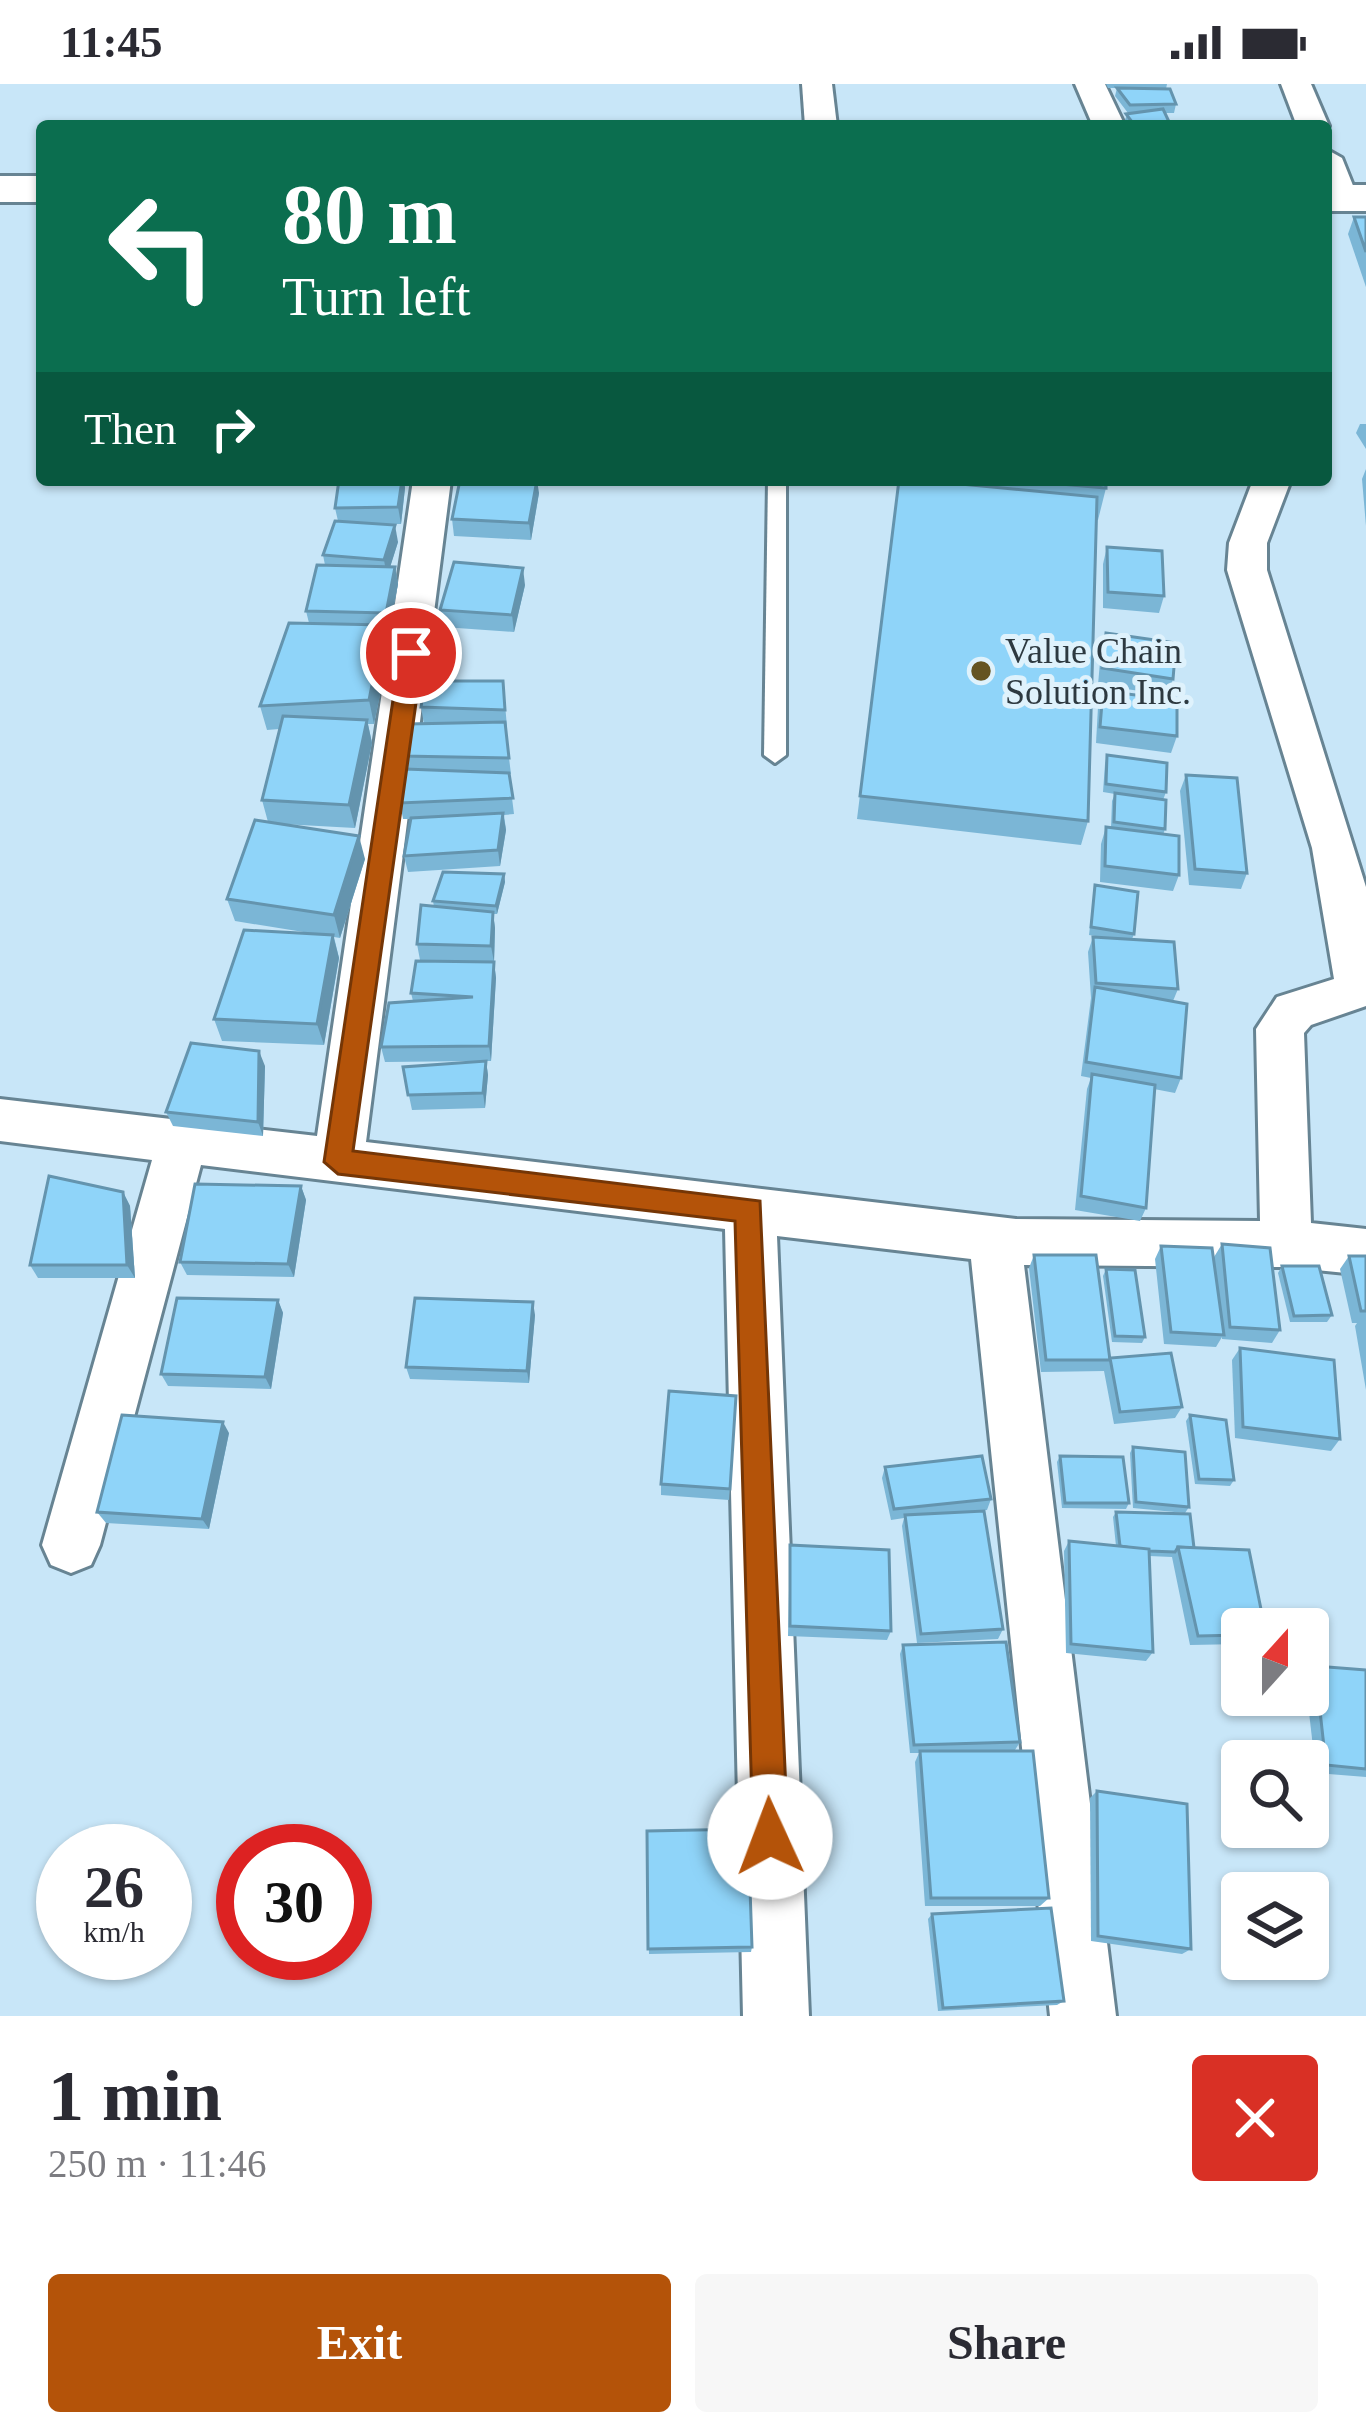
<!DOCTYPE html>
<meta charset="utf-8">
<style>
:root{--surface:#fff;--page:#f7f7f7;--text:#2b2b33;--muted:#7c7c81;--accent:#b45309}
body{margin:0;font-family:Georgia,serif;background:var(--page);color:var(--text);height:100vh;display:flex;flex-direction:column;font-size:45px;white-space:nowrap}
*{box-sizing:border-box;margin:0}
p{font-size:39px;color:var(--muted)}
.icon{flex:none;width:66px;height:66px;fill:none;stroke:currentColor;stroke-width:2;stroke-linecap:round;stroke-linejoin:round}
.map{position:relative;height:1932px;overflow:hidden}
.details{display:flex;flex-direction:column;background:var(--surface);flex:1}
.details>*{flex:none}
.hud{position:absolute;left:36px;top:36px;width:1296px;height:366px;border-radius:12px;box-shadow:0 3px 9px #0004;background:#0b6e4f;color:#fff;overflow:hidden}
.needle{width:78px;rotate:21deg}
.fabs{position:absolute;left:1221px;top:1524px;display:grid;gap:24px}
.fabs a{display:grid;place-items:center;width:108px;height:108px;border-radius:12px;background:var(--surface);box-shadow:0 3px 9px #0004;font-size:60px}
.speed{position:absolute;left:36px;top:1740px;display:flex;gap:24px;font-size:60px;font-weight:700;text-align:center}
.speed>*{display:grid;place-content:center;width:156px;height:156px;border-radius:50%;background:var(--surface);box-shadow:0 3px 9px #0004;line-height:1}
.speed small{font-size:30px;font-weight:400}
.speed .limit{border:18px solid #d22;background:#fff;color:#111}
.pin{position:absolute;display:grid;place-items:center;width:102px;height:102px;color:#fff;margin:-51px;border:6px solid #fff;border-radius:50%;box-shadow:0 3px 12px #0007}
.me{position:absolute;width:132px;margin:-66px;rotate:358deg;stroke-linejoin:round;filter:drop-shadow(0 0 9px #0008)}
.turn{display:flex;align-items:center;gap:42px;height:252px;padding:0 48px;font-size:54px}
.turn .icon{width:156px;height:156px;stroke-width:2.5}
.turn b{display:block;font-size:84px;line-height:102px}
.then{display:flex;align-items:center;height:114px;padding:0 48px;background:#0003;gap:24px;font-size:45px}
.round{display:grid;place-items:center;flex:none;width:126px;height:126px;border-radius:12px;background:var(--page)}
.summary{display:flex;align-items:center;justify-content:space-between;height:204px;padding:0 48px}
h1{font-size:72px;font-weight:600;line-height:90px}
.button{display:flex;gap:24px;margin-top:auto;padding:24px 48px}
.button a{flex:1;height:138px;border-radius:12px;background:var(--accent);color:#fff;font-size:48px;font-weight:600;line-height:138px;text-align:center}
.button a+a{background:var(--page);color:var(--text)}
.status{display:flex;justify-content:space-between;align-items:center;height:84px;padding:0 60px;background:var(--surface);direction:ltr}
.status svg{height:33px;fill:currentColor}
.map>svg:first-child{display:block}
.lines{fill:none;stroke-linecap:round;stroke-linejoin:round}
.service-casing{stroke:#678493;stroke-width:6}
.minor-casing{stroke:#678493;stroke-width:6}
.trunk-casing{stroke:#678493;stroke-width:6}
.service{fill:#fff;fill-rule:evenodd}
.minor{fill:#fff;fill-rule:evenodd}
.trunk{fill:#fff;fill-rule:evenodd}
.wall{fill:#7bb6d6}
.shaded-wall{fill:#6494ae}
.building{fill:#8fd4f9;stroke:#6494ae;stroke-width:3}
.route{fill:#b45309;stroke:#753606;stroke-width:3}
.poi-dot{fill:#655421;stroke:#dff2fc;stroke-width:4.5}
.labels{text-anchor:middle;stroke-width:10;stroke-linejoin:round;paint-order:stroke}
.poi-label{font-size:36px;fill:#2d3940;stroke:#dff2fc;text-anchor:start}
</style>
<div class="status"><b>11:45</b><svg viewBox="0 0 49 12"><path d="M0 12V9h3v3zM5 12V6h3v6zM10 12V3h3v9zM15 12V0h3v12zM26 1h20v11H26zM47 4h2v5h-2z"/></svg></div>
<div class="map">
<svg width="1366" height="1932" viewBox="0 0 1366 1932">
<rect width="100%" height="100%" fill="#c8e6f8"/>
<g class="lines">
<g class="service-casing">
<polygon id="service" points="768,396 786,396 786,671 775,679 764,671"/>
</g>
<g class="minor-casing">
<g id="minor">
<polygon points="802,0 832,0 837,42 805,42"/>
<polygon points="1075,0 1105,0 1125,42 1093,42"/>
<polygon points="1281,0 1311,0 1329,42 1326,46 1297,42"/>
<polygon points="1326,65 1342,74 1358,114 1353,121 1342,124 1326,114"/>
<polygon points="413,396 451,396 366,1058 1016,1135 1260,1137 1256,945 1277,913 1334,895 1312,764 1227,486 1229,459 1253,396 1291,396 1267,459 1267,486 1366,803 1366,922 1311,941 1304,949 1311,1139 1366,1145 1366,1191 1286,1183 1024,1181 1116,1932 1050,1932 971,1175 777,1152 809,1932 743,1932 725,1145 201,1081 100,1461 91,1481 71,1489 51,1481 42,1461 152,1076 0,1057 0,1015 317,1052"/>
</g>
</g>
<g class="trunk-casing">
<g id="trunk">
<rect x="0" y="92" width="42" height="26"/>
<rect x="1326" y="101" width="40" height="26"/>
</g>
</g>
<use href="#service" class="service"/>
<use href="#minor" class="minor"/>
<use href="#trunk" class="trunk"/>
</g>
<g class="wall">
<polygon points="1106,0 1167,0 1166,5 1176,20 1174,29 1165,29 1171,42 1127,42 1124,38 1128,29 1115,12 1117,4 1108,4"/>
<polygon points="1354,133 1366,133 1366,203 1348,150"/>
<polygon points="1360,340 1366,340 1366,365 1356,349"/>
<polygon points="1366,385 1366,442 1362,395"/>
<polygon points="339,396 404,396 405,404 401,440 383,440 398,458 390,483 395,483 398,500 389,546 385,546 389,566 374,640 368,640 372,659 355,744 282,740 365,775 340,854 334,853 339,874 324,961 222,957 214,935 322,851 235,837 227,815 268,738 262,716 279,645 267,646 260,622 309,539 306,527 325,481 323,471 338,437 335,424"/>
<polygon points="899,396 953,399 953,396 1106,396 1106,404 1098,436 1096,436 1088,737 1081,761 857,735"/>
<polygon points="539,409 531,456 454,452 452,435"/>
<polygon points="1107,463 1164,512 1159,529 1103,524 1103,480"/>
<polygon points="525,501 514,548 443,543 440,526"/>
<polygon points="1106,549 1173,595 1168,611 1098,601 1101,566"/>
<polygon points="503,597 507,643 505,642 511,690 509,690 514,730 504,731 506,746 500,782 408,788 404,772 410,735 403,735 400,719 405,685 402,672 424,640 421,623"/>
<polygon points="1103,607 1177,652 1171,669 1096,659 1098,623"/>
<polygon points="1107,671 1166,708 1163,716 1165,745 1163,751 1179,791 1173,807 1100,798 1101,760 1106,743 1111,744 1112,717 1115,710 1103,708 1105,680"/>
<polygon points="1186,691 1247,789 1241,805 1189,801 1180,707"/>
<polygon points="504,790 505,798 497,830 493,830 495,844 494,878 420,876 417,860 434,823 433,817"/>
<polygon points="1095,801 1134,850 1132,855 1178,905 1173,917 1181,994 1175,1009 1154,1005 1146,1124 1140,1137 1075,1126 1087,1005 1091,994 1081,992 1091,914 1088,868 1093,853 1107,854 1089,851"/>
<polygon points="494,878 496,894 491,977 486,977 488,991 485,1024 412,1026 403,983 481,977 385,978 381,963 413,917 411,909"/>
<polygon points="265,982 263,1052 173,1042 166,1028"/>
<polygon points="301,1102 306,1116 294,1193 187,1191 180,1178"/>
<polygon points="123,1108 130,1122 135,1194 38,1194 30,1181"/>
<polygon points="1222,1160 1280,1246 1272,1259 1222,1255 1222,1253 1216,1263 1164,1260 1155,1175 1161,1162 1214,1173"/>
<polygon points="1034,1171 1109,1276 1182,1323 1175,1334 1114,1340 1104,1287 1041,1288 1029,1184"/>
<polygon points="1349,1172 1366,1172 1366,1306 1355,1242 1357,1239 1352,1239 1340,1185"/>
<polygon points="1282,1182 1332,1231 1327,1238 1290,1238 1278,1189"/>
<polygon points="1106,1185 1145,1253 1142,1259 1112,1258 1103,1192"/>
<polygon points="278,1216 283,1229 271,1305 168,1302 161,1290"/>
<polygon points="535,1231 529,1299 410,1295 406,1283"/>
<polygon points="1240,1264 1340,1355 1331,1367 1235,1354 1232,1276"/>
<polygon points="736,1312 729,1416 661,1411 661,1400"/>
<polygon points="1190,1331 1234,1396 1230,1402 1195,1400 1186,1337"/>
<polygon points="229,1349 209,1445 106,1439 97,1428"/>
<polygon points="1133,1363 1189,1423 1185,1429 1133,1424 1130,1369"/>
<polygon points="1060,1372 1129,1419 1126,1425 1062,1424 1057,1378"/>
<polygon points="885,1383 991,1415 987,1426 960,1428 1003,1545 998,1555 917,1559 902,1442 904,1434 891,1436 882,1394"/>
<polygon points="1116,1428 1194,1464 1242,1545 1242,1560 1190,1561 1172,1473 1149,1472 1153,1568 1146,1577 1066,1569 1064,1467 1069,1457 1116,1462 1113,1433"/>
<polygon points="790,1461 891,1547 887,1556 788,1552"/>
<polygon points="903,1561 1020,1658 1015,1666 983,1667 1049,1814 1040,1822 925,1822 915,1678 919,1669 910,1669 900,1570"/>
<polygon points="1315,1582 1366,1586 1366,1693 1316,1689 1307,1611 1308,1588"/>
<polygon points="1097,1707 1191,1865 1182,1870 1091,1857 1090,1714"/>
<polygon points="647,1747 752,1863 751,1868 649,1870"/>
<polygon points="932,1830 1064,1917 1057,1921 938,1927 928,1835"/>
</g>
<g class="shaded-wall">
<polygon points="402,396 404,396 405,404 401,440 398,423"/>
<polygon points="537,396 539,409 531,456 529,439"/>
<polygon points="395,441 398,458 387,493 384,476"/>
<polygon points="395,483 398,500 389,546 386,529"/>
<polygon points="523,484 525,501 514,548 512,531"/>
<polygon points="384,541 389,566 374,640 369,616"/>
<polygon points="367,636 372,659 355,744 349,721"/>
<polygon points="503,729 506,746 500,782 498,766"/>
<polygon points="359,752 365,775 340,854 334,831"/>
<polygon points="504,790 505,798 497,830 496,822"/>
<polygon points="493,828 495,844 494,878 491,862"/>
<polygon points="333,851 339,874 324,961 317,940"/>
<polygon points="494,878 496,894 491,977 489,962"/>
<polygon points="259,967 265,982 263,1052 258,1038"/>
<polygon points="486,977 488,991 485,1024 483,1009"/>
<polygon points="301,1102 306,1116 294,1193 288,1180"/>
<polygon points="123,1108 130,1122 135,1194 127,1181"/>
<polygon points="278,1216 283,1229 271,1305 265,1293"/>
<polygon points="533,1218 535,1231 529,1299 527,1287"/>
<polygon points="223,1338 229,1349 209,1445 202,1435"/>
</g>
<g class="building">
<polygon points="1117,4 1170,5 1176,20 1130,21"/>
<polygon points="1163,25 1171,42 1135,42 1126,30"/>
<polygon points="1354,133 1366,133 1366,168"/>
<polygon points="339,396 402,396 398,423 335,424"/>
<polygon points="460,396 537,396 529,439 452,435"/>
<polygon points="899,396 919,396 1097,413 1088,737 860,712"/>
<polygon points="1016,396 1106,396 1106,404"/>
<polygon points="335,437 395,441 384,476 323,471"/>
<polygon points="1107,463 1162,467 1164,512 1108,508"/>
<polygon points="454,478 523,484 512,531 440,526"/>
<polygon points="317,481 395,483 386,529 306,527"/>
<polygon points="289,539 384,541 369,616 260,622"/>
<polygon points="1106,549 1176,559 1173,595 1102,584"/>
<polygon points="425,597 503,597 505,626 421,623"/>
<polygon points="1103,607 1177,616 1177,652 1100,643"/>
<polygon points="283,632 367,636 349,721 262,716"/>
<polygon points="505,638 509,674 402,672 408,640"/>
<polygon points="1107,671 1167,679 1166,708 1106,700"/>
<polygon points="405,685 509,689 513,714 400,719"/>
<polygon points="1186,691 1237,694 1247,789 1195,785"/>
<polygon points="1115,709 1166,716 1165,745 1114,738"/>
<polygon points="503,729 498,766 404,772 411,734"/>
<polygon points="255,736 359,752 334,831 227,815"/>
<polygon points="1106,743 1179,752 1179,791 1105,782"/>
<polygon points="443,788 504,790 496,822 433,817"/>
<polygon points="1095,801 1138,808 1134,850 1091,843"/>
<polygon points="421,821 493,828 491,862 417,860"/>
<polygon points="244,846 333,851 317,940 214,935"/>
<polygon points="1093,853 1174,858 1178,905 1096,899"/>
<polygon points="416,877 494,878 489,962 381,963 389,919 473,913 411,909"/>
<polygon points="1095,903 1187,920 1181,994 1086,978"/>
<polygon points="191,959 259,967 258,1038 166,1028"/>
<polygon points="486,977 483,1009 408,1011 403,983"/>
<polygon points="1092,990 1155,1001 1146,1124 1081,1112"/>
<polygon points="49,1092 123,1108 127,1181 30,1181"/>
<polygon points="195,1100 301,1102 288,1180 180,1178"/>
<polygon points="1222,1160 1270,1164 1280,1246 1230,1243"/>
<polygon points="1161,1162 1212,1164 1224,1251 1171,1248"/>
<polygon points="1034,1171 1096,1171 1110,1276 1046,1276"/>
<polygon points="1349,1172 1366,1172 1366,1227 1361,1227"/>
<polygon points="1282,1182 1319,1182 1332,1231 1294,1232"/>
<polygon points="1106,1185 1135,1186 1145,1253 1115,1252"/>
<polygon points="177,1214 278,1216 265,1293 161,1290"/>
<polygon points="415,1214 533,1218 527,1287 406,1283"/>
<polygon points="1240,1264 1334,1276 1340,1355 1243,1343"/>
<polygon points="1171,1269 1182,1323 1120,1328 1110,1274"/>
<polygon points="669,1307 736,1312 730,1405 661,1400"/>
<polygon points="122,1331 223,1338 202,1435 97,1428"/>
<polygon points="1190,1331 1226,1336 1234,1396 1199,1395"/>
<polygon points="1133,1363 1185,1368 1189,1423 1136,1418"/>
<polygon points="982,1372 991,1415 894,1425 885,1383"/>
<polygon points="1060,1372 1123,1373 1129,1419 1065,1419"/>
<polygon points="984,1427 1003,1545 921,1550 905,1431"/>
<polygon points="1116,1428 1190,1430 1194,1464 1178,1463 1175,1468 1149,1467 1120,1462"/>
<polygon points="1069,1457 1149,1465 1153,1568 1071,1560"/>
<polygon points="790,1461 889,1466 891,1547 790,1542"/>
<polygon points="1178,1463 1249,1466 1265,1545 1242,1545 1242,1551 1198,1552"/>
<polygon points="1006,1558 1020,1658 914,1661 903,1561"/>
<polygon points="1315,1582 1366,1586 1366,1685 1326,1681"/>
<polygon points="920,1667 1033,1667 1049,1814 931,1814"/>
<polygon points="1097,1707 1187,1720 1191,1865 1098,1852"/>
<polygon points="748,1745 752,1863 648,1865 647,1747"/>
<polygon points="1051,1824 1064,1917 943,1924 932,1830"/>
</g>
<polygon class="route" points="411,561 423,569 353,1067 760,1117 788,1753 783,1765 770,1771 758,1765 753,1753 735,1137 338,1090 324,1078 400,569"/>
<circle class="poi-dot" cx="981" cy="587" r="12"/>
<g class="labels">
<g class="poi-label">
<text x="1005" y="579">Value Chain<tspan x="1005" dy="41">Solution Inc.</tspan></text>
</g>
</g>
</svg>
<div class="fabs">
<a><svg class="needle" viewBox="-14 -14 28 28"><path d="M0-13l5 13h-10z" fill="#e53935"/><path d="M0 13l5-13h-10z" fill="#7c7c81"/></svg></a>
<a><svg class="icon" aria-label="search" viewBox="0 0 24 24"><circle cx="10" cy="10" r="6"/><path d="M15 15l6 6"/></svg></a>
<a><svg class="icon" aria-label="layers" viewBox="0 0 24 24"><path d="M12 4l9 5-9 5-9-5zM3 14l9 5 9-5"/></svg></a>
</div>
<div class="speed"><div>26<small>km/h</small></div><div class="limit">30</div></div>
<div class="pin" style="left:411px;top:569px;background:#d93025"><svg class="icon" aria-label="arrive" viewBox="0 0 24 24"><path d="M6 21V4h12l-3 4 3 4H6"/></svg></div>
<svg class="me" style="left:770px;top:1753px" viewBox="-20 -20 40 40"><circle r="19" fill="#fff"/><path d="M0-13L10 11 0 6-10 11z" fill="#b45309"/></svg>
<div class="hud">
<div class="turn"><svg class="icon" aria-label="left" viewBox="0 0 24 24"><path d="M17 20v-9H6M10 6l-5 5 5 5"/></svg><div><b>80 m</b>Turn left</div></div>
<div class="then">Then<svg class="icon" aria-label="right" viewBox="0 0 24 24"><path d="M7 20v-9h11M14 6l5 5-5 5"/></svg></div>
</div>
</div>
<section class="details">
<div class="summary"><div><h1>1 min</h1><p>250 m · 11:46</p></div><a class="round" style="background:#d93025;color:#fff"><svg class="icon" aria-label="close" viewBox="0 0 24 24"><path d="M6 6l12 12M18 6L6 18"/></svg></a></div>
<div class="button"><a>Exit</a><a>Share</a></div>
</section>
